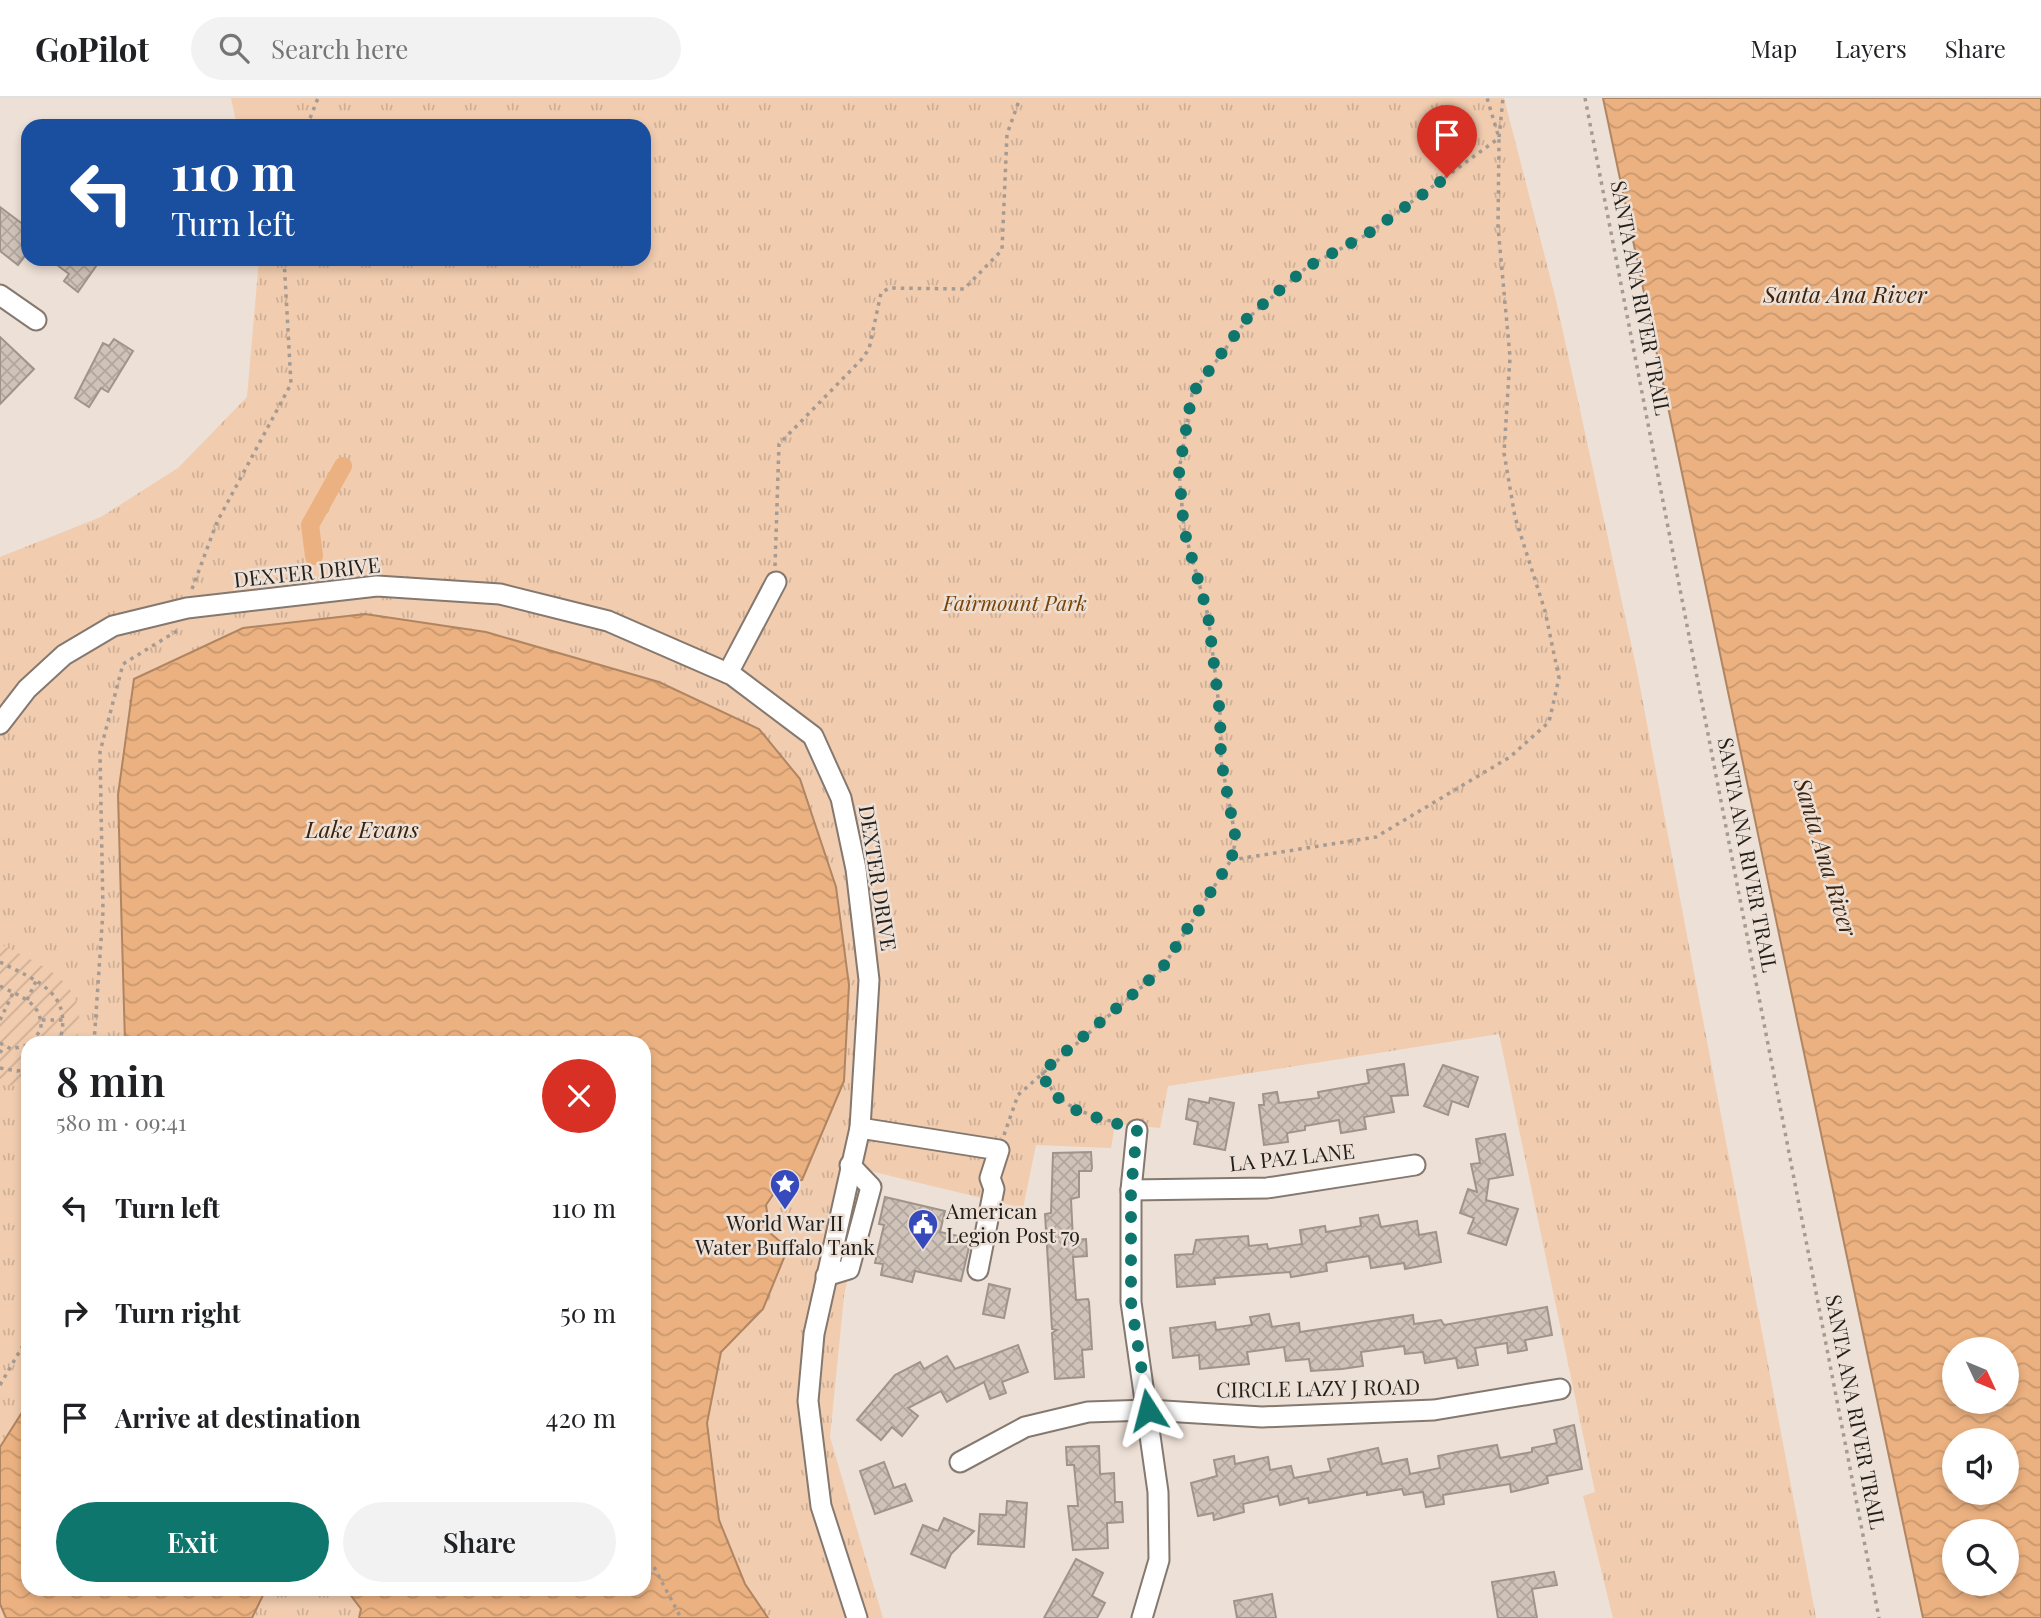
<!DOCTYPE html>
<meta charset="utf-8">
<style>
:root{--surface:#fff;--page:#f2f2f2;--text:#202124;--muted:#757577;--line:#e0e0e0;--accent:#0f766e}
body{margin:0;font-family:"Playfair Display",serif;background:var(--page);color:var(--text);height:100vh;display:flex;flex-direction:column;font-size:26px;white-space:nowrap}
*{box-sizing:border-box;margin:0}
p{font-size:23px;color:var(--muted)}
.icon{flex:none;width:38px;height:38px;fill:none;stroke:currentColor;stroke-width:2;stroke-linecap:round;stroke-linejoin:round}
.map{position:relative;flex:1;overflow:hidden}
.side{position:absolute;left:21px;top:938px;width:630px;height:560px;display:flex;flex-direction:column;background:var(--surface);border-radius:21px;box-shadow:0 4px 10px #0003}
.side>*{flex:none}
.top-card{position:absolute;left:21px;top:21px;width:630px;height:147px;border-radius:21px;box-shadow:0 4px 10px #0003;background:#1a4fa0;color:#fff;overflow:hidden}
.needle{width:46px;rotate:134deg}
.controls{position:absolute;left:1942px;top:1239px;display:grid;gap:14px}
.controls a{display:grid;place-items:center;width:77px;height:77px;border-radius:50%;background:var(--surface);box-shadow:0 4px 10px #0003;font-size:35px}
.pin{position:absolute;display:grid;place-items:center;width:60px;height:60px;color:#fff;margin:-72px -30px;border-radius:50% 50% 50% 0;rotate:-45deg;box-shadow:0 0 7px #0007}
.pin .icon{rotate:45deg}
.me{position:absolute;width:77px;margin:-38px;rotate:351deg;stroke-linejoin:round;filter:drop-shadow(0 0 5px #0008)}
.turn{display:flex;align-items:center;gap:24px;height:147px;padding:0 35px;font-size:32px}
.turn .icon{width:91px;height:91px;stroke-width:2.5}
.turn b{display:block;font-size:49px;line-height:60px}
.round{display:grid;place-items:center;flex:none;width:74px;height:74px;border-radius:37px;background:var(--page)}
.head{display:flex;align-items:center;justify-content:space-between;height:119px;padding:0 35px}
h1{font-size:42px;font-weight:600;line-height:52px}
.cta{display:flex;gap:14px;margin-top:auto;padding:14px 35px}
.cta a{flex:1;height:80px;border-radius:42px;background:var(--accent);color:#fff;font-size:28px;font-weight:600;line-height:80px;text-align:center}
.cta a+a{background:var(--page);color:var(--text)}
ul{padding:0;list-style:none}
li{display:flex;align-items:center;gap:21px;height:105px;padding:0 35px}
li div{flex:1}
li b{display:block;font-size:26px}
li em{font-style:normal}
header{display:flex;align-items:center;gap:42px;box-sizing:border-box;height:98px;padding:0 35px;background:var(--surface);border-bottom:2px solid var(--line)}
header strong{font-size:33px}
nav{display:flex;gap:38px;margin-inline-start:auto;font-size:24px}
.search{width:490px;height:63px;background:var(--page);display:flex;align-items:center;gap:18px;box-sizing:border-box;padding:0 24px;border-radius:38px;color:var(--muted);font-size:26px}
.map>svg:first-child{display:block}
.grass{fill:#f1ccaf}
.park{fill:url(#park-tufts);fill-rule:evenodd}
.garden{fill:url(#garden-furrows)}
.water{fill:url(#water-waves);stroke:#b08562;stroke-width:2;fill-rule:evenodd}
.lines{fill:none;stroke-linecap:round;stroke-linejoin:round}
.canal{stroke:#ecb180;stroke-width:18}
.building{fill:url(#building-cross-hatch);stroke:#a0948a;stroke-width:2}
.minor-casing{stroke:#84786f;stroke-width:23}
.path{stroke:#a59b93;stroke-width:3.5;stroke-dasharray:3.5 5;stroke-linecap:butt}
.minor{stroke:#fff;stroke-width:19}
.route{stroke:#0f766e;stroke-width:12;stroke-dasharray:0 21.6}
.labels{text-anchor:middle;stroke-width:5;stroke-linejoin:round;paint-order:stroke}
.street-label{font-size:21px;fill:#231f1b;stroke:#ede0d6}
.park-label{font-size:21px;font-style:italic;fill:#784206;stroke:#ede0d6}
.poi-label{font-size:21px;fill:#231f1b;stroke:#ede0d6;text-anchor:start}
.water-label{font-size:23px;font-style:italic;fill:#3b230e;stroke:#ede0d6}
</style>
<header>
<strong>GoPilot</strong>
<div class="search"><svg class="icon" aria-label="search" viewBox="0 0 24 24"><circle cx="10" cy="10" r="6"/><path d="M15 15l6 6"/></svg>Search here</div>
<nav><a>Map</a><a>Layers</a><a>Share</a></nav>
</header>
<div class="map">
<svg width="2041" height="1520" viewBox="0 0 2041 1520">
<defs>
<pattern id="park-tufts" width="24" height="20" patternUnits="userSpaceOnUse" patternTransform="scale(1.75)"><rect width="24" height="20" fill="#f1ccaf"/><path d="M3 7l-1-3M5 7V3M7 7l1-3M15 17l-1-3M17 17v-4M19 17l1-3" fill="none" stroke="#ceaf96"/></pattern>
<pattern id="garden-furrows" width="10" height="10" patternUnits="userSpaceOnUse" patternTransform="scale(1.75)"><rect width="10" height="10" fill="#f1ccaf"/><path d="M-1 1l2-2M0 10L10 0M9 11l2-2" fill="none" stroke="#ceaf96"/></pattern>
<pattern id="water-waves" width="16" height="10" patternUnits="userSpaceOnUse" patternTransform="scale(1.75)"><rect width="16" height="10" fill="#ecb180"/><path d="M0 5q4-4 8 0t8 0" fill="none" stroke="#ca986e"/></pattern>
<pattern id="building-cross-hatch" width="8" height="8" patternUnits="userSpaceOnUse" patternTransform="scale(1.75)"><rect width="8" height="8" fill="#cfc2b8"/><path d="M0 0l8 8M0 8l8-8" fill="none" stroke="#b1a69e"/></pattern>
</defs>
<rect width="100%" height="100%" fill="#ede0d6"/>
<polygon class="grass" points="231,0 376,0 373,28 237,28"/>
<path class="park" d="M295 0H1504L1556 202 1637 573 1816 1520H1613L1583 1398 1595 1394 1499 936 1168 988 1160 1030 1115 1026 1111 1050 1036 1047 1023 1110 870 1073 844 1198 830 1339 883 1520H0V459L101 419 178 370 247 299 259 161H644V28H284ZM28 945H644V1491H28Z"/>
<path class="garden" d="M0 846C44 869 93 884 76 945H28V989L0 987Z"/>
<g class="water">
<path d="M1603 0H2041V1520H1923ZM1955 1251H2007V1304H1955ZM1955 1342H2007V1395H1955ZM1955 1433H2007V1486H1955Z"/>
<polygon points="365,516 486,534 659,584 759,631 800,681 836,789 849,887 844,983 802,1082 781,1085 766,1107 770,1135 788,1150 763,1211 721,1254 707,1325 719,1422 745,1486 768,1520 359,1520 361,1511 346,1491 644,1491 644,945 125,945 118,697 134,581 243,530"/>
<polygon points="28,1305 28,1491 266,1491 252,1520 6,1520 0,1506 0,1349"/>
</g>
<g class="lines">
<polyline class="canal" points="314,458 310,427 343,368"/>
</g>
<g class="building">
<polygon points="0,109 28,130 28,154 18,167 0,153"/>
<polygon points="49,161 101,161 78,194 64,183 69,176"/>
<polygon points="0,239 34,271 0,306"/>
<polygon points="114,241 133,253 108,294 101,290 89,309 75,300 103,245 109,248"/>
<polygon points="1404,966 1408,997 1391,998 1394,1014 1364,1019 1366,1031 1341,1035 1339,1022 1305,1028 1305,1032 1287,1035 1288,1044 1264,1047 1259,1007 1264,1007 1263,996 1277,994 1279,1005 1319,1000 1318,994 1369,985 1367,972"/>
<polygon points="1443,967 1478,979 1468,1009 1452,1003 1448,1017 1424,1008"/>
<polygon points="1210,1000 1234,1005 1225,1052 1194,1046 1198,1024 1186,1021 1189,1001 1209,1005"/>
<polygon points="1505,1036 1513,1077 1489,1081 1486,1102 1518,1111 1506,1147 1468,1135 1474,1120 1460,1115 1468,1091 1477,1094 1471,1066 1480,1065 1476,1041"/>
<polygon points="1091,1054 1092,1070 1091,1073 1079,1073 1079,1099 1071,1101 1073,1142 1086,1141 1087,1158 1073,1159 1076,1202 1088,1201 1089,1204 1092,1251 1082,1252 1084,1279 1055,1281 1052,1235 1057,1232 1052,1231 1045,1116 1051,1115 1053,1055"/>
<polygon points="885,1099 945,1113 940,1134 971,1141 961,1183 915,1173 912,1184 881,1177 883,1166 875,1165 884,1127 879,1126"/>
<polygon points="1378,1117 1381,1129 1417,1123 1419,1137 1436,1134 1441,1164 1405,1171 1404,1165 1371,1170 1369,1158 1326,1165 1327,1173 1291,1179 1290,1174 1214,1180 1215,1186 1177,1189 1175,1157 1193,1156 1196,1142 1248,1138 1249,1148 1267,1146 1268,1151 1302,1146 1300,1132 1325,1128 1326,1134 1361,1128 1360,1120"/>
<polygon points="989,1186 1010,1191 1004,1220 983,1216"/>
<polygon points="1547,1209 1552,1237 1525,1242 1527,1252 1508,1255 1507,1245 1475,1250 1478,1267 1458,1270 1456,1260 1425,1265 1423,1254 1405,1256 1404,1248 1361,1254 1363,1268 1342,1271 1311,1273 1309,1261 1286,1263 1284,1249 1247,1254 1249,1266 1200,1271 1199,1257 1173,1260 1170,1230 1215,1224 1216,1232 1252,1227 1250,1219 1269,1216 1272,1229 1299,1225 1300,1234 1413,1217 1414,1226 1441,1222 1444,1227"/>
<polygon points="1018,1247 1028,1274 1002,1284 1006,1295 990,1301 984,1284 947,1304 941,1293 908,1310 918,1318 902,1338 892,1329 881,1342 857,1322 895,1277 920,1264 924,1271 947,1258 955,1271"/>
<polygon points="1574,1327 1582,1371 1547,1378 1548,1385 1520,1392 1511,1394 1510,1386 1443,1397 1444,1406 1426,1409 1423,1394 1404,1397 1402,1391 1367,1397 1367,1394 1309,1405 1308,1400 1280,1407 1278,1398 1243,1406 1244,1414 1214,1422 1213,1415 1198,1418 1191,1385 1217,1378 1214,1362 1234,1358 1235,1366 1268,1359 1270,1372 1291,1368 1294,1380 1331,1373 1328,1361 1378,1350 1382,1366 1407,1361 1410,1376 1440,1370 1438,1358 1462,1353 1497,1347 1500,1360 1532,1354 1532,1350 1557,1345 1554,1332"/>
<polygon points="1099,1348 1100,1376 1114,1375 1115,1404 1122,1404 1123,1424 1107,1425 1108,1450 1073,1452 1068,1408 1078,1408 1074,1367 1067,1367 1066,1349"/>
<polygon points="884,1364 894,1390 905,1386 912,1403 875,1416 860,1373"/>
<polygon points="1007,1403 1027,1405 1024,1449 978,1446 980,1416 1006,1417"/>
<polygon points="944,1420 974,1433 951,1456 945,1470 911,1456 923,1427 938,1433"/>
<polygon points="1076,1461 1103,1475 1092,1498 1105,1505 1097,1520 1044,1520"/>
<polygon points="1554,1474 1557,1487 1532,1491 1537,1520 1498,1520 1492,1484"/>
<polygon points="1272,1496 1276,1520 1237,1520 1234,1503"/>
</g>
<g class="lines">
<g class="minor-casing">
<g id="minor">
<polyline points="0,197 36,222"/>
<polyline points="728,575 776,484"/>
<polyline points="0,626 27,591 64,557 113,528 187,510 377,488 500,496 608,523 732,577 813,638 841,700 856,771 869,882 860,1030 814,1236 808,1303 821,1408 857,1520"/>
<polyline points="860,1030 999,1052 990,1080 994,1091 978,1172"/>
<polyline points="1137,1032 1131,1092 1131,1204 1158,1394 1159,1462 1142,1520"/>
<polyline points="1131,1092 1267,1090 1415,1067"/>
<polyline points="826,1178 849,1171 871,1089 850,1067"/>
<polyline points="960,1364 1025,1329 1088,1314 1148,1312 1262,1319 1434,1312 1560,1291"/>
</g>
</g>
<g class="path">
<polyline points="1585,0 1879,1520"/>
<polyline points="307,28 318,0"/>
<polyline points="775,468 779,346 861,262 869,251 881,195 889,190 964,191 1002,152 1007,36 1020,0"/>
<polyline points="192,491 217,424 291,286 284,161"/>
<polyline points="1231,762 1376,739 1510,659 1549,624 1559,580 1545,513 1515,419 1504,355 1510,259 1498,129 1499,40 1487,0"/>
<path d="M0 864C37 883 75 895 59 945"/>
<path d="M0 888C21 899 42 904 41 931L32 945"/>
<polyline points="27,902 36,883"/>
<polyline points="0,922 13,895"/>
<polyline points="42,922 64,922"/>
<polyline points="0,945 11,951 28,947"/>
<polyline points="94,945 103,813 100,654 123,566 180,531"/>
<polyline points="0,955 4,947"/>
<polyline points="0,970 17,973 28,971"/>
<path d="M1042 974C1057 1010 1085 1015 1120 1026"/>
<polyline points="1004,1037 1018,997 1161,872 1231,762 1236,742 1221,662 1220,616 1208,517 1184,432 1179,373 1192,296 1248,220 1307,169 1366,137 1499,40 1503,0"/>
<polyline points="0,1287 28,1239"/>
<polyline points="654,1469 681,1520"/>
</g>
<use href="#minor" class="minor"/>
</g>
<g class="lines">
<polyline class="route" points="1148,1312 1131,1204 1131,1092 1137,1032 1079,1014 1050,994 1042,974 1161,872 1231,762 1236,742 1221,662 1220,616 1208,517 1184,432 1179,373 1192,296 1248,219 1307,169 1366,137 1447,79"/>
</g>
<defs>
<g id="sight-pin" transform="scale(1.575)"><path d="M0 17L-7.5 6A9.5 9.5 0 1 1 7.5 6Z" fill="#364abc" stroke="#ede0d6"/><path d="M0-6L1.8-2.2L6-1.7L2.9 1.2L3.7 5.4L0 3.3L-3.7 5.4L-2.9 1.2L-6-1.7L-1.8-2.2Z" fill="#fff"/></g>
<g id="civic-pin" transform="scale(1.575)"><path d="M0 17L-7.5 6A9.5 9.5 0 1 1 7.5 6Z" fill="#364abc" stroke="#ede0d6"/><path d="M-.6-6.5H3V-4.5H.6V-3L4-1V1h2V6H-6V1h2V-1L-.6-3ZM-1.2 2.5V6h2.4V2.5Z" fill="#fff"/></g>
</defs>
<g fill-rule="evenodd">
<use href="#sight-pin" x="785" y="1086"/>
<use href="#civic-pin" x="923" y="1126"/>
</g>
<g class="labels">
<g class="street-label">
<text transform="translate(1640 200) rotate(79)" y="7">SANTA ANA RIVER TRAIL</text>
<text transform="translate(307 475) rotate(-6)" y="7">DEXTER DRIVE</text>
<text transform="translate(1747 757) rotate(79)" y="7">SANTA ANA RIVER TRAIL</text>
<text transform="translate(877 780) rotate(81)" y="7">DEXTER DRIVE</text>
<text transform="translate(1292 1060) rotate(-6)" y="7">LA PAZ LANE</text>
<text transform="translate(1318 1291) rotate(-1)" y="7">CIRCLE LAZY J ROAD</text>
<text transform="translate(1855 1314) rotate(79)" y="7">SANTA ANA RIVER TRAIL</text>
</g>
<g class="park-label">
<text x="1015" y="513">Fairmount Park</text>
</g>
<g class="poi-label">
<text x="946" y="1121">American<tspan x="946" dy="24">Legion Post 79</tspan></text>
<text x="785" y="1133" text-anchor="middle">World War II<tspan x="785" dy="24">Water Buffalo Tank</tspan></text>
</g>
<g class="water-label">
<text x="1845" y="205">Santa Ana River</text>
<text x="362" y="740">Lake Evans</text>
<text transform="translate(1825 759) rotate(73)" y="8">Santa Ana River</text>
</g>
</g>
</svg>
<div class="controls">
<a><svg class="needle" viewBox="-14 -14 28 28"><path d="M0-13l5 13h-10z" fill="#e53935"/><path d="M0 13l5-13h-10z" fill="#757577"/></svg></a>
<a><svg class="icon" aria-label="sound" viewBox="0 0 24 24"><path d="M4 9h4l5-4v14l-5-4H4zM17 9q2 3 0 6"/></svg></a>
<a><svg class="icon" aria-label="search" viewBox="0 0 24 24"><circle cx="10" cy="10" r="6"/><path d="M15 15l6 6"/></svg></a>
</div>
<div class="pin" style="left:1447px;top:79px;background:#d93025"><svg class="icon" aria-label="arrive" viewBox="0 0 24 24"><path d="M6 21V4h12l-3 4 3 4H6"/></svg></div>
<svg class="me" style="left:1148px;top:1312px" viewBox="-20 -20 40 40"><path d="M0-17L14 15 0 8-14 15z" fill="#0f766e" stroke="#fff" stroke-width="4"/></svg>
<div class="top-card">
<div class="turn"><svg class="icon" aria-label="left" viewBox="0 0 24 24"><path d="M17 20v-9H6M10 6l-5 5 5 5"/></svg><div><b>110 m</b>Turn left</div></div>
</div>
<section class="side">
<div class="head"><div><h1>8 min</h1><p>580 m · 09:41</p></div><a class="round" style="background:#d93025;color:#fff"><svg class="icon" aria-label="close" viewBox="0 0 24 24"><path d="M6 6l12 12M18 6L6 18"/></svg></a></div>
<ul>
<li><svg class="icon" aria-label="left" viewBox="0 0 24 24"><path d="M17 20v-9H6M10 6l-5 5 5 5"/></svg><div><b>Turn left</b></div><em>110 m</em></li>
<li><svg class="icon" aria-label="right" viewBox="0 0 24 24"><path d="M7 20v-9h11M14 6l5 5-5 5"/></svg><div><b>Turn right</b></div><em>50 m</em></li>
<li><svg class="icon" aria-label="arrive" viewBox="0 0 24 24"><path d="M6 21V4h12l-3 4 3 4H6"/></svg><div><b>Arrive at destination</b></div><em>420 m</em></li>
</ul>
<div class="cta"><a>Exit</a><a>Share</a></div>
</section>
</div>
